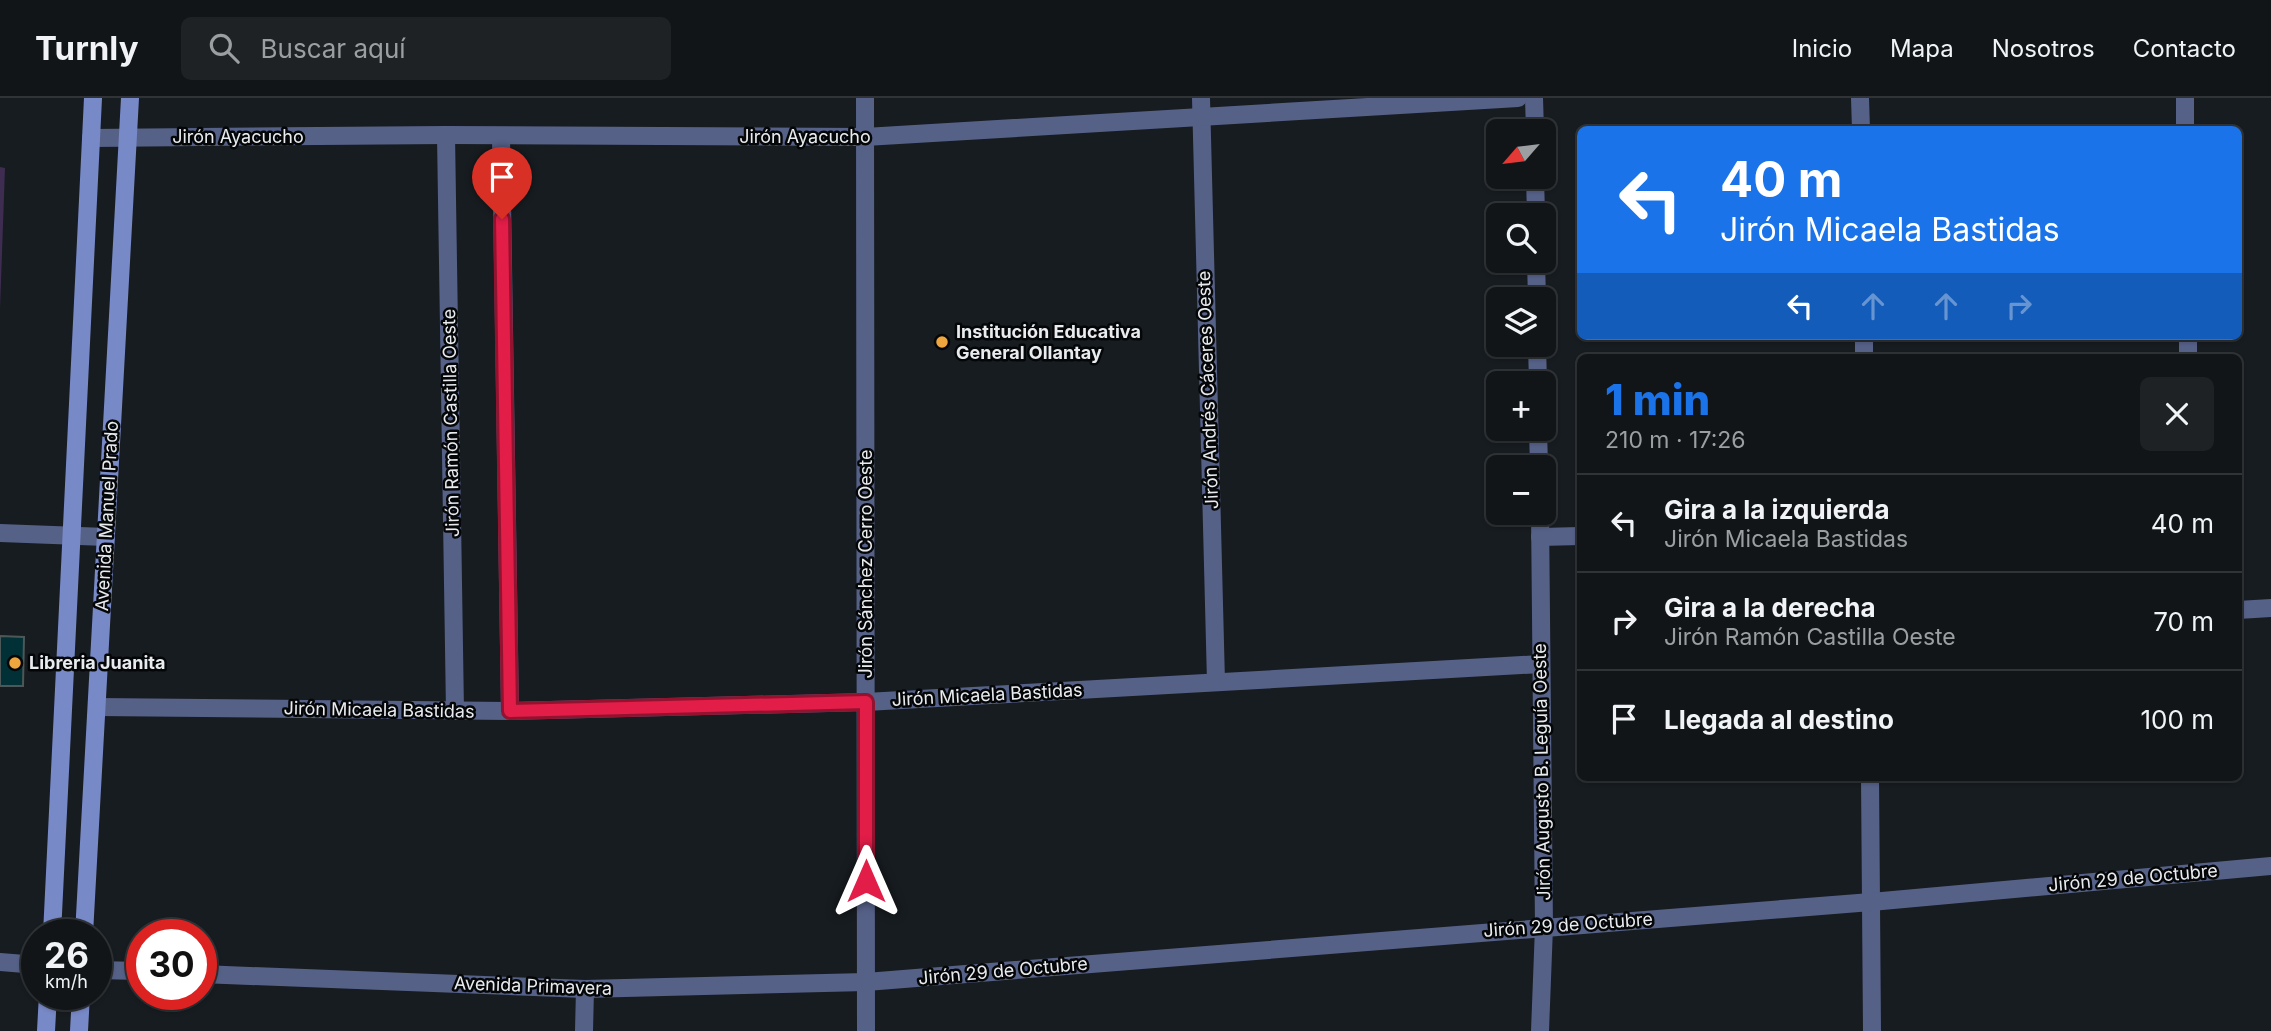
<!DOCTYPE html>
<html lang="es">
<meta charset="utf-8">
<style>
:root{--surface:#111518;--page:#1e2225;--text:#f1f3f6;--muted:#9c9fa2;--line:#303437;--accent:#1a73e8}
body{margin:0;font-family:Inter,sans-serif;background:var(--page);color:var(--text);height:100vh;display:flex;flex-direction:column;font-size:26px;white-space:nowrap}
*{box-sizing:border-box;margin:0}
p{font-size:23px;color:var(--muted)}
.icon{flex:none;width:38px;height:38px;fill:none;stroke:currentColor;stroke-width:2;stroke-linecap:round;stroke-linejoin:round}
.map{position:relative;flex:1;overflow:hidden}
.panel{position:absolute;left:1577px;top:256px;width:665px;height:427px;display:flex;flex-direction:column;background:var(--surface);border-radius:10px;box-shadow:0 2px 5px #0004,0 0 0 2px var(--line)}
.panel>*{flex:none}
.banner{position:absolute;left:1577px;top:28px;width:665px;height:214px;border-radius:10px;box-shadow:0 2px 5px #0004,0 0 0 2px var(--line);background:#1a73e8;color:#fff;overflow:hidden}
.needle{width:46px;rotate:242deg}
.buttons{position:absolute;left:1486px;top:21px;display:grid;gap:14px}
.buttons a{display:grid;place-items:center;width:70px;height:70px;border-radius:10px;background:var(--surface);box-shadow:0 2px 5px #0004,0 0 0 2px var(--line);font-size:35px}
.speed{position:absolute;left:21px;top:821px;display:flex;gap:14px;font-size:35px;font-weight:700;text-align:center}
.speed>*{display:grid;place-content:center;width:91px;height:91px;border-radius:50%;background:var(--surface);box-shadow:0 2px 5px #0004,0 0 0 2px var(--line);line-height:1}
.speed small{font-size:18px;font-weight:400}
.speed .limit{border:10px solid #d22;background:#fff;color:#111}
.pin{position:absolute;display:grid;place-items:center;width:60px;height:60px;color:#fff;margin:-72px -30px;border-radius:50% 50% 50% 0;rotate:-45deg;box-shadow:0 0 7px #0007}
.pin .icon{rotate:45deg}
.me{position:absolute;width:77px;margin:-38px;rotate:0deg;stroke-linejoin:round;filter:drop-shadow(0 0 5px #0008)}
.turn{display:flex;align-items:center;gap:24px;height:147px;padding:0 28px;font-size:32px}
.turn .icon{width:91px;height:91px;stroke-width:2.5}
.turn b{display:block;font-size:49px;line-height:60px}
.lanes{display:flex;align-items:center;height:66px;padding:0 28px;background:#0003;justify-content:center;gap:35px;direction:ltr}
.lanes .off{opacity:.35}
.round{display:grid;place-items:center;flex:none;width:74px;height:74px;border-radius:10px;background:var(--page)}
.head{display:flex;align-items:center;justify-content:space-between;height:119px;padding:0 28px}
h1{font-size:42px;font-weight:800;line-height:52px;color:var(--accent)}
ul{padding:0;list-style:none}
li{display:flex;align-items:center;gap:21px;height:98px;padding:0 28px;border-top:2px solid var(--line)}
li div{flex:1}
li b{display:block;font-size:26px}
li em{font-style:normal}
header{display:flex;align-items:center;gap:42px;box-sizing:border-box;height:98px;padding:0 35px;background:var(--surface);border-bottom:2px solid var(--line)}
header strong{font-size:33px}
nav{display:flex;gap:38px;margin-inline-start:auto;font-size:24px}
.search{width:490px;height:63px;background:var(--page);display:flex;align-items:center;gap:18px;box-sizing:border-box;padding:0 24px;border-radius:10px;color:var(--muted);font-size:26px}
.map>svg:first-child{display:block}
.green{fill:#3e2d51}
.building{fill:#013136;stroke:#4e5757;stroke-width:2}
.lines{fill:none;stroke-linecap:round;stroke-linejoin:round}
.street{stroke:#566188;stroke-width:18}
.secondary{stroke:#7889c7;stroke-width:18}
.route-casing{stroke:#92132f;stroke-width:18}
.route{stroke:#e11d48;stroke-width:12}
.poi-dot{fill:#f0a63f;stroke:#050608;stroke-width:2.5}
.labels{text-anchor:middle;stroke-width:5;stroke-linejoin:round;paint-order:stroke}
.street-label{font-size:18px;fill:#e9ecef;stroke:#050608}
.poi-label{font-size:18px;font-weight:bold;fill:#e9ecef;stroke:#050608;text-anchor:start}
</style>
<header>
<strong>Turnly</strong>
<div class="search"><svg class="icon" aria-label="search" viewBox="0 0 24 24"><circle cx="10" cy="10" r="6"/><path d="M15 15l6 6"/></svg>Buscar aquí</div>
<nav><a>Inicio</a><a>Mapa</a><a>Nosotros</a><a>Contacto</a></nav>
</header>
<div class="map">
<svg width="2271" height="933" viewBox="0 0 2271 933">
<rect width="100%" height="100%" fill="#171c20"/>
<polygon class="green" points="0,69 5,70 0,211"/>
<polygon class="building" points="0,538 24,539 23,588 0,588"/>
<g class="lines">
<g class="street">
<polyline points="865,0 866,933"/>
<polyline points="1201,0 1216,584"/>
<polyline points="1534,0 1535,33"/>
<polyline points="1860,0 1861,32"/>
<polyline points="2185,0 2185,32"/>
<polyline points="446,37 455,613"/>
<polyline points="501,39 510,613"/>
<polyline points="91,40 446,37 865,39 1518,0"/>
<polyline points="1535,79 1536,117"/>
<polyline points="1536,163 1537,201"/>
<polyline points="1864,238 1864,259"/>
<polyline points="2188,238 2188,259"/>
<polyline points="1537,247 1538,285"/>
<polyline points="1538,331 1539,369"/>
<polyline points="1540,415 1544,829 1540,933"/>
<polyline points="0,435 106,439"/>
<polyline points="1540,439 1580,438"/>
<polyline points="2238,512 2271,510"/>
<polyline points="97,609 510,613 866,604 1541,566"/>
<polyline points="1870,679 1872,933"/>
<polyline points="0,864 37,867"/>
<polyline points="96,872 142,873"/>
<polyline points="201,876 585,891 866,884 1871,804 2271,768"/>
<polyline points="584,933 585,891"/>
</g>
<g class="secondary">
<polyline points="52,836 93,0"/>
<polyline points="84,836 130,0"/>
<polyline points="46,933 48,896"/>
<polyline points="79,933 81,896"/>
</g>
</g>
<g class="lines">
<g class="route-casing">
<polyline id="route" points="502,121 510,613 866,604 866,783"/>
</g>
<use href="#route" class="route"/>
</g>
<g class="poi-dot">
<circle cx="942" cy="244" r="7"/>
<circle cx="15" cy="565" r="7"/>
</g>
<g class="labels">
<g class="street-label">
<text x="238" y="45">Jirón Ayacucho</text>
<text x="805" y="45">Jirón Ayacucho</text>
<text transform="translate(1208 292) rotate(-92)" y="6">Jirón Andrés Cáceres Oeste</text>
<text transform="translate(451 325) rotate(-91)" y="6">Jirón Ramón Castilla Oeste</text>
<text transform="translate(107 418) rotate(-87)" y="6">Avenida Manuel Prado</text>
<text transform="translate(866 466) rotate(-90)" y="6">Jirón Sánchez Cerro Oeste</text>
<text transform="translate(987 597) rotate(-3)" y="6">Jirón Micaela Bastidas</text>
<text transform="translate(379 612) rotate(1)" y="6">Jirón Micaela Bastidas</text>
<text transform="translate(1542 674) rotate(-91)" y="6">Jirón Augusto B. Leguía Oeste</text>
<text transform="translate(2133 780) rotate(-5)" y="6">Jirón 29 de Octubre</text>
<text transform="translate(1568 827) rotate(-4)" y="6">Jirón 29 de Octubre</text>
<text transform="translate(1003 873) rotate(-5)" y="6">Jirón 29 de Octubre</text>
<text transform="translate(533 888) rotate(2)" y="6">Avenida Primavera</text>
</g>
<g class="poi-label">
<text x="956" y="240">Institución Educativa<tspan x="956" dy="21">General Ollantay</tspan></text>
<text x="29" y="571">Libreria Juanita</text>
</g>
</g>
</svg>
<div class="buttons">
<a><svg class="needle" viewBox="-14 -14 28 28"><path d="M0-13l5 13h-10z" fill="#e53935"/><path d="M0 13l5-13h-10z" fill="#9c9fa2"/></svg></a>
<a><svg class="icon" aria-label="search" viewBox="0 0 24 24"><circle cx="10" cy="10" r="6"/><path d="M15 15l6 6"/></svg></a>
<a><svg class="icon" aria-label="layers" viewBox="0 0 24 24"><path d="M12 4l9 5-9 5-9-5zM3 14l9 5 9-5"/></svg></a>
<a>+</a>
<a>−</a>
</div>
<div class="speed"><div>26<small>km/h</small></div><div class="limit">30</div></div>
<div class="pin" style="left:502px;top:121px;background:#d93025"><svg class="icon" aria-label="arrive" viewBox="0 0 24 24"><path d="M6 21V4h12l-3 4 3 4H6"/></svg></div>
<svg class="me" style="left:866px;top:783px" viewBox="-20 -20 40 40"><path d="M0-17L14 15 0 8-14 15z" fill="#e11d48" stroke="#fff" stroke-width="4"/></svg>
<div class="banner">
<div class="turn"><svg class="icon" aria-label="left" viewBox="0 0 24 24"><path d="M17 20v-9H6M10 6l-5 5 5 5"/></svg><div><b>40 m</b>Jirón Micaela Bastidas</div></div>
<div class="lanes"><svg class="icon" aria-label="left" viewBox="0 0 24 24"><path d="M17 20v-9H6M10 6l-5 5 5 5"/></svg><svg class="icon off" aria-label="ahead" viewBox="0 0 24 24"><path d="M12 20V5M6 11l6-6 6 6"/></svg><svg class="icon off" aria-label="ahead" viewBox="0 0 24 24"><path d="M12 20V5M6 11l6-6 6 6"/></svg><svg class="icon off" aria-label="right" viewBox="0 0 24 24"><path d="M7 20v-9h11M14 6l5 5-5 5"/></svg></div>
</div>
<section class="panel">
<div class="head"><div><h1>1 min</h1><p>210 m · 17:26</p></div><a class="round"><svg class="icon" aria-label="close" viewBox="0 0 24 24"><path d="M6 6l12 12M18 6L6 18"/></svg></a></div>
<ul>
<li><svg class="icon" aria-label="left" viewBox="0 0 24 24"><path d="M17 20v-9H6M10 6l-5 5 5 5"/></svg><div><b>Gira a la izquierda</b><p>Jirón Micaela Bastidas</p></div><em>40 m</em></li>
<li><svg class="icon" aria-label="right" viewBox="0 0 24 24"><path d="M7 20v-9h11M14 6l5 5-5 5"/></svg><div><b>Gira a la derecha</b><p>Jirón Ramón Castilla Oeste</p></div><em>70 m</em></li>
<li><svg class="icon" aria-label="arrive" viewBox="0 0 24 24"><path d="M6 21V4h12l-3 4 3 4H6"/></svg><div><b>Llegada al destino</b></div><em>100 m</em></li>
</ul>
</section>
</div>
